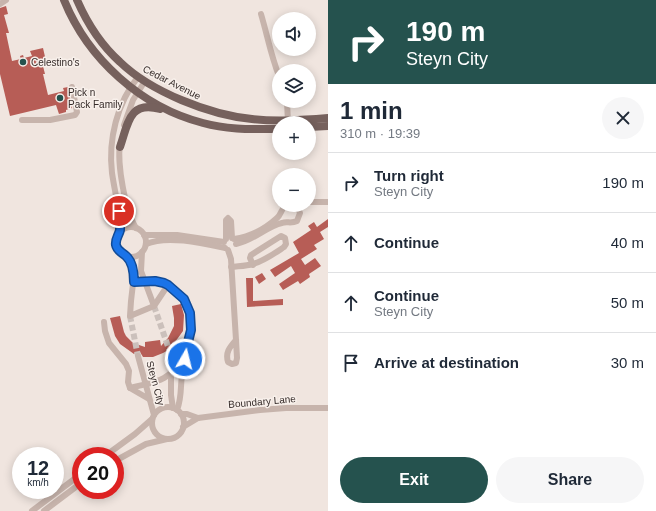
<!DOCTYPE html>
<meta charset="utf-8">
<style>
:root{--surface:#fff;--page:#f6f6f7;--text:#1f2937;--muted:#747a83;--line:#e0e1e3;--accent:#25524e}
body{margin:0;font-family:Helvetica,sans-serif;background:var(--page);color:var(--text);height:100vh;display:flex;flex-direction:column;font-size:15px;white-space:nowrap}
*{box-sizing:border-box;margin:0}
p{font-size:13px;color:var(--muted)}
.icon{flex:none;width:22px;height:22px;fill:none;stroke:currentColor;stroke-width:2;stroke-linecap:round;stroke-linejoin:round}
.map{position:relative;flex:1;overflow:hidden}
.panel{display:flex;flex-direction:column;background:var(--surface);width:328px}
.panel>*{flex:none}
.top-card{background:#25524e;color:#fff;overflow:hidden}
.controls{position:absolute;left:272px;top:12px;display:grid;gap:8px}
.controls a{display:grid;place-items:center;width:44px;height:44px;border-radius:50%;background:var(--surface);box-shadow:0 2px 10px #0003;font-size:20px}
.speed{position:absolute;left:12px;top:447px;display:flex;gap:8px;font-size:20px;font-weight:700;text-align:center}
.speed>*{display:grid;place-content:center;width:52px;height:52px;border-radius:50%;background:var(--surface);box-shadow:0 2px 10px #0003;line-height:1}
.speed small{font-size:10px;font-weight:400}
.speed .limit{border:6px solid #d22;background:#fff;color:#111}
.pin{position:absolute;display:grid;place-items:center;width:34px;height:34px;color:#fff;margin:-17px;border:2px solid #fff;border-radius:50%;box-shadow:0 1px 4px #0007}
.me{position:absolute;width:44px;margin:-22px;rotate:8deg;stroke-linejoin:round;filter:drop-shadow(0 0 3px #0008)}
.turn{display:flex;align-items:center;gap:14px;height:84px;padding:0 12px;font-size:18px}
.turn .icon{width:52px;height:52px;stroke-width:2.5}
.turn b{display:block;font-size:28px;line-height:34px}
.round{display:grid;place-items:center;flex:none;width:42px;height:42px;border-radius:21px;background:var(--page)}
.headline{display:flex;align-items:center;justify-content:space-between;height:68px;padding:0 12px}
h1{font-size:24px;font-weight:700;line-height:30px}
.primary-button{display:flex;gap:8px;margin-top:auto;padding:8px 12px}
.primary-button a{flex:1;height:46px;border-radius:24px;background:var(--accent);color:#fff;font-size:16px;font-weight:700;line-height:46px;text-align:center}
.primary-button a+a{background:var(--page);color:var(--text)}
ul{padding:0;list-style:none}
li{display:flex;align-items:center;gap:12px;height:60px;padding:0 12px;border-top:1px solid var(--line)}
li div{flex:1}
li b{display:block;font-size:15px}
li em{font-style:normal}
main{display:flex;flex:1;min-height:0}
.map>svg:first-child{display:block}
.building{fill:#b75d56}
.lines{fill:none;stroke-linecap:round;stroke-linejoin:round}
.minor-tunnel{stroke:#cbc0bb;stroke-width:6;stroke-dasharray:6 3;stroke-linecap:butt}
.minor{stroke:#c7b4ac;stroke-width:6}
.major{stroke:#76615d;stroke-width:8}
.route-casing{stroke:#114b97;stroke-width:10}
.route{stroke:#1a73e8;stroke-width:7}
.poi-dot{fill:#25524e;stroke:#f8f0eb;stroke-width:1.5}
.labels{text-anchor:middle;stroke-width:3;stroke-linejoin:round;paint-order:stroke}
.poi-label{font-size:10px;fill:#362c2a;stroke:#f8f0eb;text-anchor:start}
.street-label{font-size:10px;fill:#362c2a;stroke:#f8f0eb}
</style>
<main>
<div class="map">
<svg width="328" height="511" viewBox="0 0 328 511">
<rect width="100%" height="100%" fill="#f0e5df"/>
<g class="building">
<polygon points="6,6 8,14 4,15 9,33 6,33 12,61 21,59 20,56 23,55 24,58 32,56 30,51 43,48 46,61 42,62 45,74 43,74 48,95 64,91 63,88 68,87 72,108 66,110 66,112 59,114 56,105 10,116 0,74 0,8"/>
<polygon points="328,219 328,227 320,232 324,239 314,245 317,249 301,259 305,265 315,258 321,266 309,274 310,277 300,284 298,281 283,290 279,284 295,273 291,266 275,277 270,270 299,253 293,242 311,230 308,226 314,222 317,227"/>
<polygon points="262,273 266,279 259,284 255,277"/>
<polygon points="246,278 253,278 253,301 283,299 283,305 247,307"/>
<polygon points="181,304 184,315 183,331 170,349 163,353 153,357 143,357 140,352 136,352 134,354 120,344 115,336 110,318 120,316 124,332 126,336 133,343 145,347 145,342 160,340 161,346 168,338 174,326 174,318 172,306"/>
</g>
<g class="lines">
<g class="minor-tunnel">
<polyline points="154,306 171,355 171,373"/>
<polyline points="130,316 138,356"/>
</g>
<g class="minor">
<polyline points="0,4 6,0"/>
<path d="M261 14C267 34 271 56 279 76"/>
<polyline points="287,101 288,123"/>
<polyline points="22,120 50,120 75,115 77,112 72,87"/>
<polyline points="124,125 133,100 145,81"/>
<path d="M120 144C117 164 125 210 136 228"/>
<polyline points="309,202 328,202"/>
<circle cx="131" cy="242" r="15"/>
<path d="M120 232C120 212 115 193 112 173 108 140 117 103 138 77"/>
<polyline points="144,235 177,235 224,242"/>
<polyline points="226,239 226,220 228,218 231,221 232,238"/>
<path d="M234 239C249 237 265 229 277 218 281 215 281 209 286 205"/>
<path d="M146 244C167 235 202 243 225 248"/>
<path d="M236 244C253 241 267 226 282 223 287 221 291 224 297 221L300 213 298 208 295 205"/>
<path d="M228 250 231 259 236 340 237 358 236 363 232 364 228 362C225 352 230 347 236 340"/>
<polyline points="142,252 141,271 154,306"/>
<polyline points="126,256 132,265 134,275 131,301 130,316 154,306 168,285"/>
<path d="M231 267C239 266 246 266 253 264 264 261 275 253 284 247L286 244 285 238 281 236 251 255 250 258 253 265"/>
<path d="M134 282C142 281 151 280 159 281 180 287 192 308 191 329 191 336 186 342 186 350"/>
<polyline points="104,322 105,331 109,343 126,364 129,371 128,382 130,388 149,399"/>
<polyline points="138,356 154,415"/>
<polyline points="171,373 171,395 173,408"/>
<path d="M130 388C157 381 166 383 184 358L182 355 183 351 186 350 190 351 191 355 189 358 186 359 184 358"/>
<circle cx="168" cy="423" r="16"/>
<path d="M177 410C184 393 178 376 186 359"/>
<polyline points="181,414 187,414 198,418"/>
<polyline points="183,427 198,418 260,410 286,408 328,408"/>
<polyline points="105,456 135,434 152,419"/>
<polyline points="115,461 146,444 167,439"/>
<polyline points="32,511 81,474"/>
<polyline points="44,511 81,483"/>
</g>
<g class="major">
<path d="M64 0C88 59 141 107 203 123 228 130 254 129 279 129"/>
<path d="M77 0C87 23 101 45 120 62 151 92 210 115 252 119 277 122 303 120 328 118"/>
<polyline points="309,127 328,126"/>
<path d="M120 147C128 124 129 100 160 109"/>
</g>
</g>
<g class="lines">
<g class="route-casing">
<path id="route" d="M119 211C120 217 120 224 120 230 119 235 115 239 116 245 117 251 122 252 126 256 133 262 134 274 134 282L155 281 164 283 168 285 184 299 190 313 191 330 186 350 182 354V357L185 359"/>
</g>
<use href="#route" class="route"/>
</g>
<g class="poi-dot">
<circle cx="23" cy="62" r="4"/>
<circle cx="60" cy="98" r="4"/>
</g>
<g class="labels">
<g class="poi-label">
<text x="31" y="66">Celestino's</text>
<text x="68" y="96">Pick n<tspan x="68" dy="12">Pack Family</tspan></text>
</g>
<g class="street-label">
<text transform="translate(172 82) rotate(27)" y="4">Cedar Avenue</text>
<text transform="translate(156 383) rotate(75)" y="4">Steyn City</text>
<text transform="translate(262 401) rotate(-5)" y="4">Boundary Lane</text>
</g>
</g>
</svg>
<div class="controls">
<a><svg class="icon" aria-label="sound" viewBox="0 0 24 24"><path d="M4 9h4l5-4v14l-5-4H4zM17 9q2 3 0 6"/></svg></a>
<a><svg class="icon" aria-label="layers" viewBox="0 0 24 24"><path d="M12 4l9 5-9 5-9-5zM3 14l9 5 9-5"/></svg></a>
<a>+</a>
<a>−</a>
</div>
<div class="speed"><div>12<small>km/h</small></div><div class="limit">20</div></div>
<div class="pin" style="left:119px;top:211px;background:#d93025"><svg class="icon" aria-label="arrive" viewBox="0 0 24 24"><path d="M6 21V4h12l-3 4 3 4H6"/></svg></div>
<svg class="me" style="left:185px;top:359px" viewBox="-20 -20 40 40"><circle r="17" fill="#1a73e8" stroke="#fff" stroke-width="3"/><path d="M0-11L8 9 0 5-8 9z" fill="#fff"/></svg>
</div>
<section class="panel">
<div class="top-card">
<div class="turn"><svg class="icon" aria-label="right" viewBox="0 0 24 24"><path d="M7 20v-9h11M14 6l5 5-5 5"/></svg><div><b>190 m</b>Steyn City</div></div>
</div>
<div class="headline"><div><h1>1 min</h1><p>310 m · 19:39</p></div><a class="round"><svg class="icon" aria-label="close" viewBox="0 0 24 24"><path d="M6 6l12 12M18 6L6 18"/></svg></a></div>
<ul>
<li><svg class="icon" aria-label="right" viewBox="0 0 24 24"><path d="M7 20v-9h11M14 6l5 5-5 5"/></svg><div><b>Turn right</b><p>Steyn City</p></div><em>190 m</em></li>
<li><svg class="icon" aria-label="ahead" viewBox="0 0 24 24"><path d="M12 20V5M6 11l6-6 6 6"/></svg><div><b>Continue</b></div><em>40 m</em></li>
<li><svg class="icon" aria-label="ahead" viewBox="0 0 24 24"><path d="M12 20V5M6 11l6-6 6 6"/></svg><div><b>Continue</b><p>Steyn City</p></div><em>50 m</em></li>
<li><svg class="icon" aria-label="arrive" viewBox="0 0 24 24"><path d="M6 21V4h12l-3 4 3 4H6"/></svg><div><b>Arrive at destination</b></div><em>30 m</em></li>
</ul>
<div class="primary-button"><a>Exit</a><a>Share</a></div>
</section>
</main>
